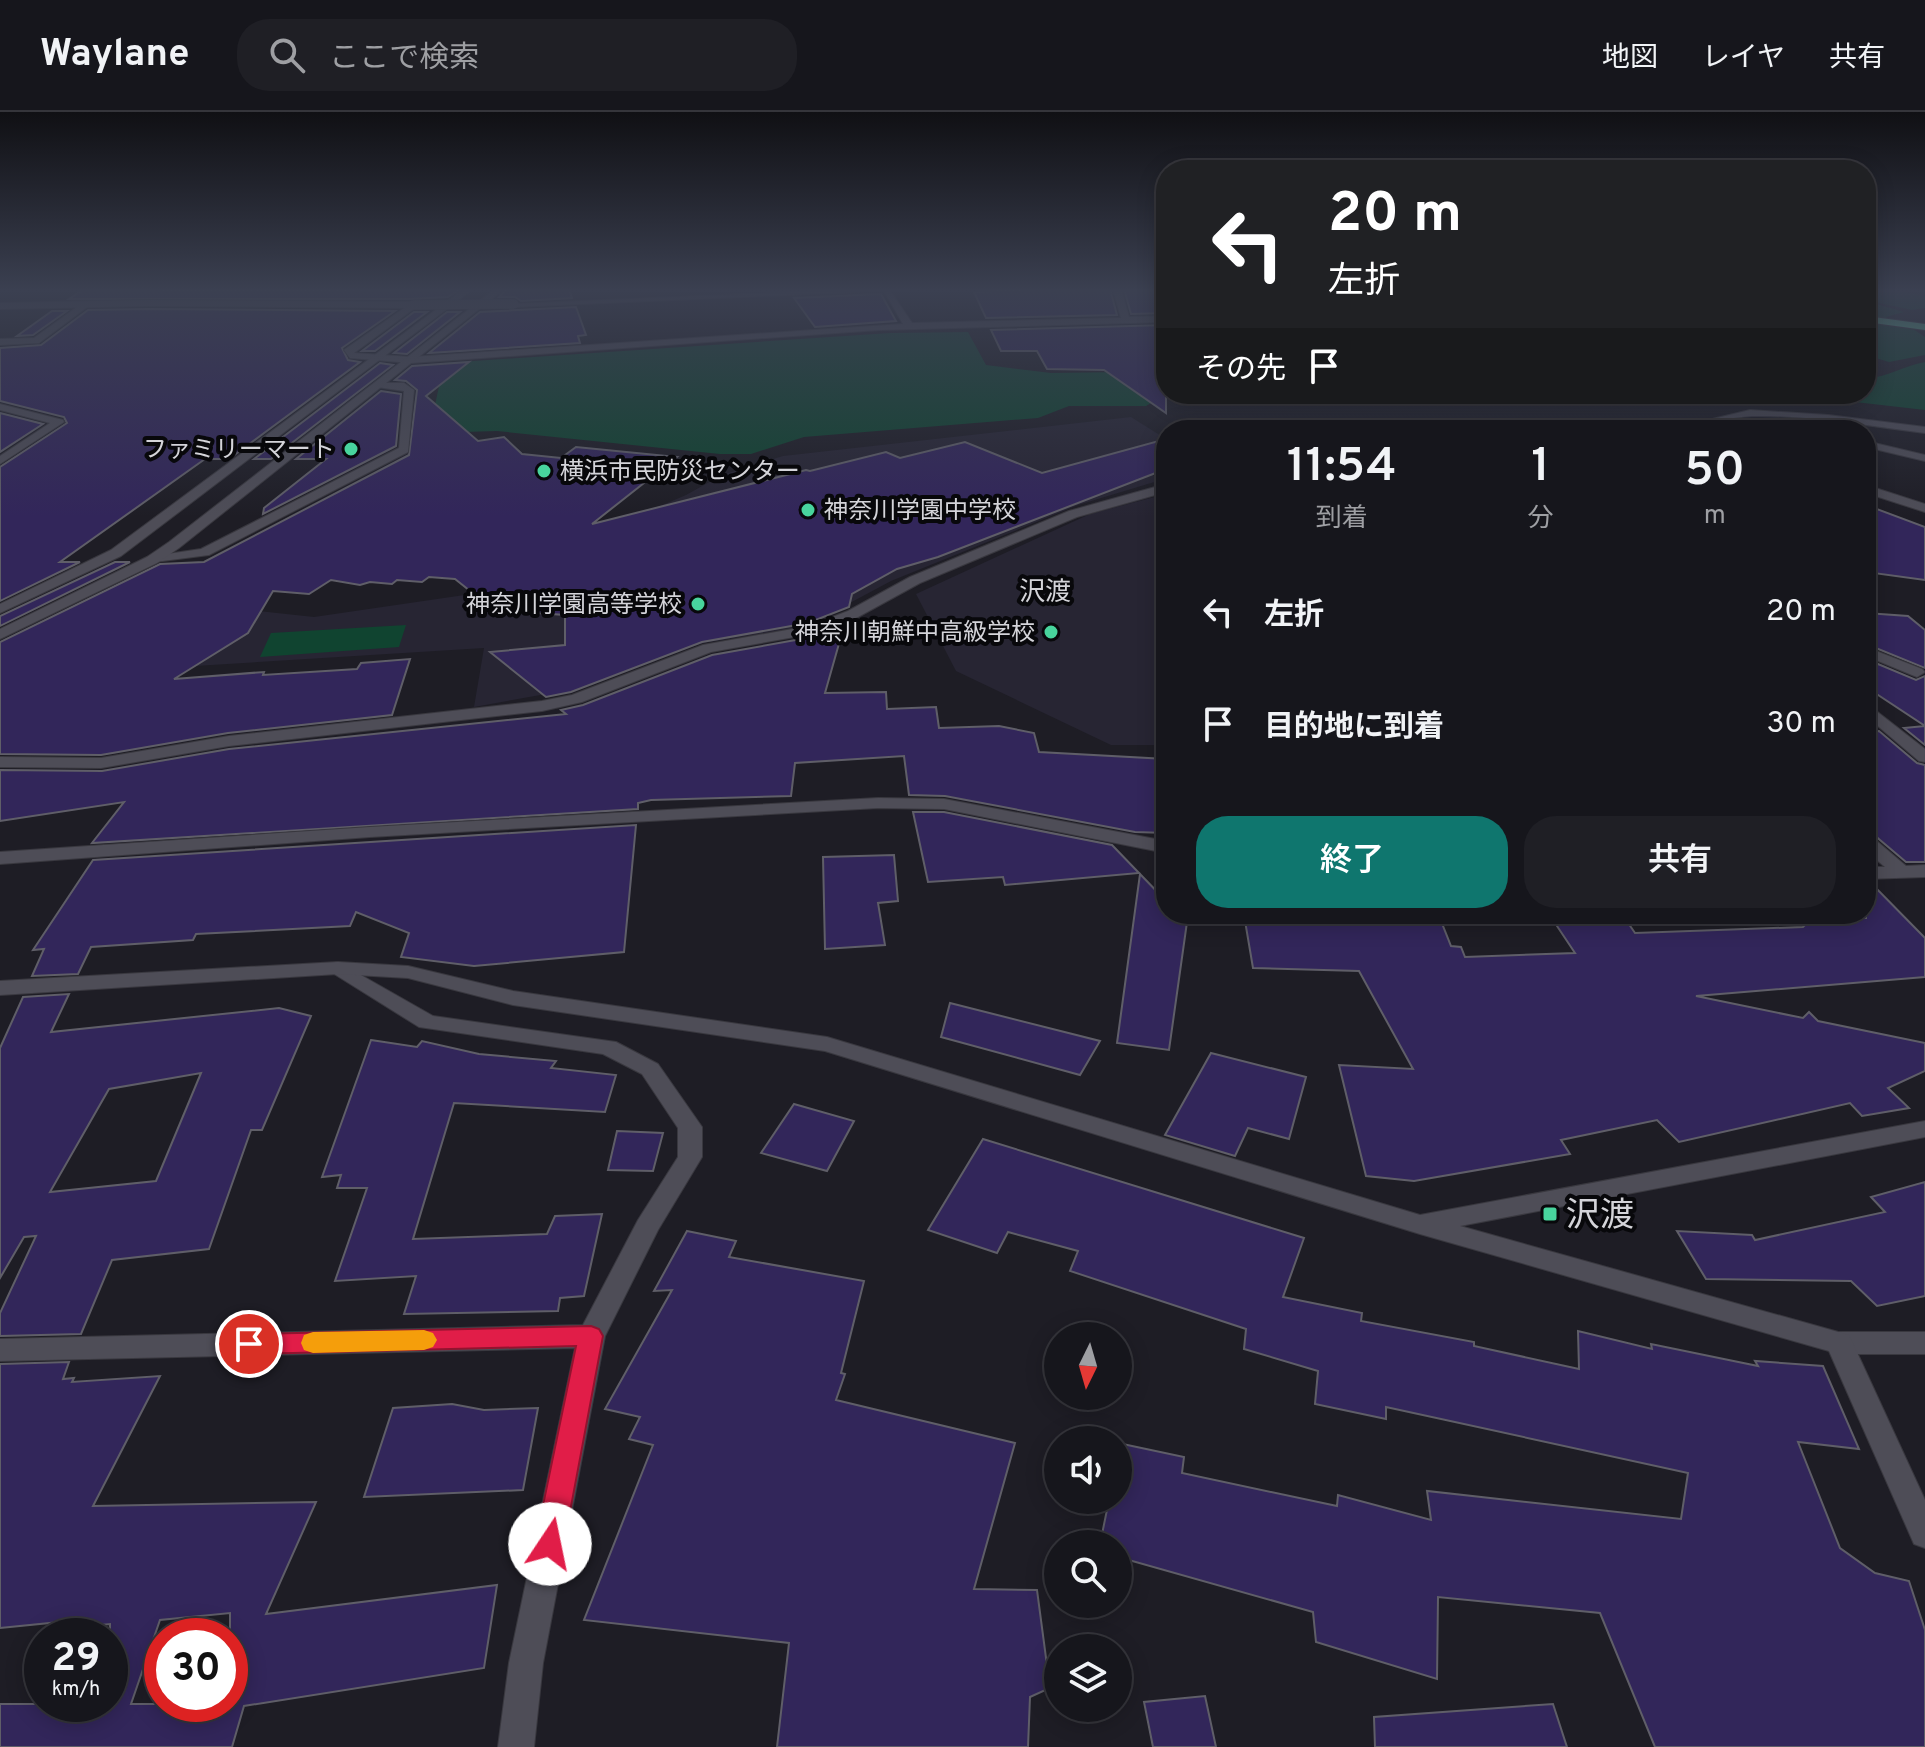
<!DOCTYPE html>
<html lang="ja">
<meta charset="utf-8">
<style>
:root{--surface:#16161c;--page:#1f1f25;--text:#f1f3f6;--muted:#9e9fa3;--line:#35353b;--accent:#0f766e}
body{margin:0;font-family:Overpass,"Noto Sans JP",sans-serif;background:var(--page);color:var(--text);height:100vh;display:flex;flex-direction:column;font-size:30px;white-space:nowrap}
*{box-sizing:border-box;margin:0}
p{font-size:26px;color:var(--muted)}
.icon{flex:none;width:44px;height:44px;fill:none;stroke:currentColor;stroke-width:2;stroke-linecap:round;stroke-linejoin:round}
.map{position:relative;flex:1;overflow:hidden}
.drawer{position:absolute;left:1156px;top:308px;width:720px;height:504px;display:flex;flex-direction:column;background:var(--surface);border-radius:32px;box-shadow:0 4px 20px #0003,0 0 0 2px var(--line)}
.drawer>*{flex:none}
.top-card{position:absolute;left:1156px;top:48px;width:720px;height:244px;border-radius:32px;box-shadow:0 4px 20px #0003,0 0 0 2px var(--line);background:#202124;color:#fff;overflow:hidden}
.needle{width:52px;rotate:185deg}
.controls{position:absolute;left:1044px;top:1210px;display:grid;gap:16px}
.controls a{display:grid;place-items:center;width:88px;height:88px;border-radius:50%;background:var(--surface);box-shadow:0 4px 20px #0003,0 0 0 2px var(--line);font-size:40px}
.speed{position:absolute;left:24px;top:1506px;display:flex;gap:16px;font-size:40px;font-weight:700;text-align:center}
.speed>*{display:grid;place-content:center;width:104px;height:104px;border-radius:50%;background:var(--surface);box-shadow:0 4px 20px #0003,0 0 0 2px var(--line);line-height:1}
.speed small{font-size:20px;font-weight:400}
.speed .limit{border:12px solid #d22;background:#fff;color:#111}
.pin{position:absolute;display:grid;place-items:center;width:68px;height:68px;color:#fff;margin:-34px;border:4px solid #fff;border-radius:50%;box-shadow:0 2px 8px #0007}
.me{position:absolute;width:88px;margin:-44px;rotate:11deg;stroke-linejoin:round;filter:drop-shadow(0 0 6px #0008)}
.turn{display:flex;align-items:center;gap:28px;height:168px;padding:0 40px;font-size:36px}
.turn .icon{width:104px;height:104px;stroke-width:2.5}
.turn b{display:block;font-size:56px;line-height:68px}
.then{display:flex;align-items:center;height:76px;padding:0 40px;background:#0003;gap:16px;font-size:30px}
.eta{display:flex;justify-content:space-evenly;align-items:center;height:136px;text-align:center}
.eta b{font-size:48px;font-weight:600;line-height:56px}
.primary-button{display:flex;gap:16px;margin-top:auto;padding:16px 40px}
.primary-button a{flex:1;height:92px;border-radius:32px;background:var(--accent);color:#fff;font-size:32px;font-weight:600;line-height:92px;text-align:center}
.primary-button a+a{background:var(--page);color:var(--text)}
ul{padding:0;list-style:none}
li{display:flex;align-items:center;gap:24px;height:112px;padding:0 40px}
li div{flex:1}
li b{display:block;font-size:30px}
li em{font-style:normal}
header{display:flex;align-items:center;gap:48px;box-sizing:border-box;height:112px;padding:0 40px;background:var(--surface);border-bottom:2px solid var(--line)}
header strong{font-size:38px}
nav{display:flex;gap:44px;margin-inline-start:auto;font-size:28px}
.search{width:560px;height:72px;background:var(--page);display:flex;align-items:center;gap:20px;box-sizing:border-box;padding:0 28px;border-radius:32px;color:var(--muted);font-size:30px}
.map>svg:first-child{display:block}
.built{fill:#272533}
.green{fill:#104430}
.building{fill:#32265a;stroke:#5f5e68;stroke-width:2;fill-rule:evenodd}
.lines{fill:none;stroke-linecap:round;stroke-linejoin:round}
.street-casing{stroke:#39383f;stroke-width:2}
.secondary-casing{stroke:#39383f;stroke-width:2}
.highway-casing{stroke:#39383f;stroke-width:2}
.street{fill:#4e4d57;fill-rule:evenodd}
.secondary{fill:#4e4d57;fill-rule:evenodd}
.highway{fill:#63d1a2;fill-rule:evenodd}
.secondary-bridge-casing{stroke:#39383f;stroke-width:10;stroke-linecap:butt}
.secondary-bridge{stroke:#4e4d57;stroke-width:9}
.route{fill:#e11d48;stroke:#92132f;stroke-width:2}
.slow{fill:#f59e0b}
.poi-dot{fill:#48d49d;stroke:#08080b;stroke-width:3}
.labels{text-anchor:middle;stroke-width:8;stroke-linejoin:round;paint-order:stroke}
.far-poi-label{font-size:24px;fill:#d4d4d9;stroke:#08080b;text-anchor:end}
.far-neighbourhood-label{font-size:26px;fill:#d4d4d9;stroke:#08080b}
.near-poi-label{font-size:34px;fill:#d4d4d9;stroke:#08080b;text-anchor:start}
</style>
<header>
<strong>Waylane</strong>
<div class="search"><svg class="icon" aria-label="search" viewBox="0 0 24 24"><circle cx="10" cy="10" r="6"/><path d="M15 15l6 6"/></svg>ここで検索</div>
<nav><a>地図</a><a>レイヤ</a><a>共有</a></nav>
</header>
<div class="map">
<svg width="1925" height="1635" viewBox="0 0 1925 1635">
<rect width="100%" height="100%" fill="#1e1d25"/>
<g class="built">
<polygon points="1131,305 1166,327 1166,341 1128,348 1161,368 1078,393 891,469 805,515 704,531 546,582 474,595 484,536 0,566 128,485 314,505 485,480 513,457 686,383 722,363 783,344"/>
<polygon points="1166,382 1166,633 1111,633 956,559 916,482 1090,402"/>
</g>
<g class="green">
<polygon points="1866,177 1889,177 1925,184 1925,196 1912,198 1866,188"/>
<polygon points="1866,189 1904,200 1886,205 1893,214 1913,217 1925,225 1925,243 1889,250 1866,243"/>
<polygon points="968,220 986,253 1051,261 1125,260 1166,282 1146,294 1069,294 1038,306 804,325 751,342 720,342 497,319 429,321 444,251 890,221"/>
<path d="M1925 250V298L1785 282H1866V267C1887 265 1904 254 1925 250Z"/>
<polygon points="406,513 399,535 260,545 271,521"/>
</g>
<g class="building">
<polygon points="84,177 165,177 162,179 460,177 448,185 409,187 69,187"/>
<polygon points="507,177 569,177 572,186 521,189 515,185 499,185"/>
<polygon points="1038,177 1110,177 1117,203 986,206 974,180"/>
<polygon points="1124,177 1165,177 1166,201 1131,202"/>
<polygon points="881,182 896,209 815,215 794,186"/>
<polygon points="576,195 586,223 578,224 580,231 429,241 480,200"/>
<polygon points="148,197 395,199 342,236 348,248 360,250 229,347 205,347 60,450 80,450 0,489 0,355 67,311 64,305 0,289 0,236 41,233 88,198"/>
<polygon points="52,199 67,199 33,223 17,224"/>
<polygon points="414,200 427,200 375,239 362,239"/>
<polygon points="447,200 460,200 407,242 394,241"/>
<polygon points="1166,213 1166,301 1104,258 1047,257 1037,239 1001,239 991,218"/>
<polygon points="469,250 426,284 478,329 504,325 522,342 561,346 576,335 677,345 592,412 806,358 810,359 886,340 900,346 965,330 1042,361 1166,327 1166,357 938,445 897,457 852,482 849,495 808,511 702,530 571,580 546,585 490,540 565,533 565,503 494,498 455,467 429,465 422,470 397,468 392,472 370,470 360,473 331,468 309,482 273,479 248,521 174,567 264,560 263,563 357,557 361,551 410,547 392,603 228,621 101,643 0,642 0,530 160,452 204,450 409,343 417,278 406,269 395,268 412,254"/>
<polygon points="380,251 393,253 271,347 254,347"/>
<polygon points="381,279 401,282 396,334 263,402 264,396 326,347 296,347"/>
<polygon points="0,301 43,312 0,340"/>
<polygon points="1866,393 1925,415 1925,468 1866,460"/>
<polygon points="115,450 130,450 0,514 0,504"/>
<polygon points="1866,501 1908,504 1925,518 1925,556 1866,532"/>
<polygon points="844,514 825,581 886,580 887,597 936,595 939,616 999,614 1034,621 1039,640 1166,647 1166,721 1135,720 945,684 909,683 904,644 795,651 791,684 651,688 638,691 638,697 92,731 124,690 0,709 0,658 102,659 229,637 566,602 561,598 583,593 712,543 818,524"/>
<polygon points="1866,547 1916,568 1925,564 1925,633 1904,616 1925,614 1866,575"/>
<polygon points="1879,619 1917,651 1925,653 1925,750 1906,750 1874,723 1866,720 1866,620"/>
<polygon points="913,700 944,700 1112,733 1139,761 1005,773 1003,765 928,770"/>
<polygon points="636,713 624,840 474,854 401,845 409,821 356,800 350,814 196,822 193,828 91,835 78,862 32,864 44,837 33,838 93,748"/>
<polygon points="894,743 898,789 878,791 885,833 825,837 823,745"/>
<polygon points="1140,762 1166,789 1166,802 1179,802 1187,810 1169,938 1117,931"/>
<polygon points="1866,770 1870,770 1925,826 1925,865 1696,884 1803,906 1809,900 1818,909 1925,931 1925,959 1888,976 1909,996 1862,1004 1850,991 1679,1030 1657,1008 1561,1028 1570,1042 1414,1069 1366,1064 1339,953 1413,957 1359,859 1253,856 1244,803 1423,802 1425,808 1441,809 1451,834 1461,835 1465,845 1575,841 1549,802 1622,802 1635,821 1803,815 1811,807 1866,806"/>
<path d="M69 882 51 920 279 896 311 904 262 1018H251L209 1137 112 1148 81 1222 0 1224V1201L36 1124 24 1125 0 1166V936L23 885ZM201 961 156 1069 50 1080 109 977Z"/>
<polygon points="950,891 1100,929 1080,963 941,925"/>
<polygon points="371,928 417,935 422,929 479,942 556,949 551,956 616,963 605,1000 454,991 413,1127 547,1122 555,1104 602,1102 584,1184 560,1186 558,1199 404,1202 416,1164 335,1169 367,1076 337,1076 341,1063 322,1065"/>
<polygon points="1211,941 1306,965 1289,1027 1248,1016 1235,1044 1165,1023"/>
<polygon points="794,992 854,1009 827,1059 761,1041"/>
<polygon points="617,1019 663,1021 653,1059 608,1058"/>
<polygon points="983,1027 1304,1126 1283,1185 1362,1201 1361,1209 1474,1230 1474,1234 1579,1257 1578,1219 1652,1237 1651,1232 1758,1254 1755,1249 1823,1254 1859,1337 1798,1330 1840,1436 1875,1461 1909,1469 1925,1518 1925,1635 1655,1635 1600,1501 1438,1485 1437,1567 1316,1530 1313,1500 1118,1445 1118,1432 1100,1432 1109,1388 1118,1388 1118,1331 1184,1345 1182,1361 1337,1394 1338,1383 1431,1408 1427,1379 1681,1407 1688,1361 1386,1295 1386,1307 1315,1292 1318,1259 1244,1237 1246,1217 1070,1159 1078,1139 1008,1120 997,1141 928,1118"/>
<polygon points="1925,1070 1925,1184 1877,1194 1851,1169 1706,1167 1677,1119 1752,1123 1755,1128 1885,1100 1871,1085"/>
<polygon points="687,1119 736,1129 729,1145 864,1169 841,1261 845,1262 836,1288 1015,1331 974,1477 1037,1478 1050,1576 1030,1585 1028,1635 777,1635 789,1531 584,1508 653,1333 629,1327 640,1305 605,1297 672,1178 654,1179"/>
<path d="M69 1250 63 1267 74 1266 72 1270 160 1264 93 1394 316 1390 266 1502 497 1473 484 1556 244 1594 232 1635H0V1592H110V1512L67 1516 70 1509 0 1516V1252ZM230 1501V1592H131L160 1508Z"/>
<polygon points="452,1292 484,1298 538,1296 523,1378 364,1385 393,1296"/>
<polygon points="1205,1584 1216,1635 1153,1635 1144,1590"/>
<polygon points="1553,1592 1567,1635 1375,1635 1374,1605"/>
</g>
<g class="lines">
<g class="street-casing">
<g id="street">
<polygon points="883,177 889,177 912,211 1121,206 1113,177 1121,177 1129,205 1166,204 1166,210 879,218 411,251 350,246 344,238 413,190 416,195 354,241 411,245 903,212"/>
<polygon points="84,190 91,192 39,231 0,233 0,227 34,226"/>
<polygon points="377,271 404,271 414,278 408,340 209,443 147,451 147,445 201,437 399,336 404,279 377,275"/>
<polygon points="0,292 63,308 64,310 0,352 0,344 50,311 0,298"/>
<path d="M1750 298 1828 303 1925 315V321C1868 314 1809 303 1752 304 1723 305 1696 318 1667 318Z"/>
<polygon points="1866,329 1925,343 1925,349 1866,335"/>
<polygon points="1166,372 1166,380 1077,405 920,471 858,505 817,521 711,540 582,590 542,599 229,634 101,656 0,655 0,645 101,646 229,624 542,589 572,583 703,533 809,514 848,499 910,465 1069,399"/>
<polygon points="1866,373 1925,392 1925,400 1866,381"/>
<polygon points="1866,535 1922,557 1925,560 1917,565 1912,563 1866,544"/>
<polygon points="1866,591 1925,637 1925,650 1919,649 1866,604"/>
<polygon points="878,686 944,687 1166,729 1166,741 944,697 878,696 370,725 0,752 0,740 370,715"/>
<polygon points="1866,723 1872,725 1906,754 1925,753 1925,765 1866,767 1866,755 1885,755 1866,739"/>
<polygon points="338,850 433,904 616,930 658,952 702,1015 702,1045 658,1118 605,1224 543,1551 534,1635 498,1635 509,1551 575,1236 0,1249 0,1227 583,1213 638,1108 678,1045 678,1016 642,962 603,942 419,915 331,860 328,856 331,852"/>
<polygon points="1839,1220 1925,1220 1925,1242 1839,1242 1829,1239 1825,1231 1829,1223"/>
</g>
</g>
<g class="secondary-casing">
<g id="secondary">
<polygon points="464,177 473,177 121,444 0,501 0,492 111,438"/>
<polygon points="495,177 504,177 179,436 157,451 0,527 0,517 147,445 169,430"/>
<polygon points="864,177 922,177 514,195 510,192"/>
<polygon points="148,188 413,190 417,193 413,196 148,194 0,197 0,191"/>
<polygon points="338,850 408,854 513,879 827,925 1420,1103 1925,1009 1925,1025 1460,1114 1849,1223 1925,1388 1925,1436 1914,1432 1829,1239 1420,1122 825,939 513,893 408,866 338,862 0,883 0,869"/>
</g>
</g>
<g class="highway-casing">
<polygon id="highway" points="1866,204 1925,212 1925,218 1866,210"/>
</g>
<use href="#street" class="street"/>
<use href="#secondary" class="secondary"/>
<use href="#highway" class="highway"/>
<g class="secondary-bridge-casing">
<polyline id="secondary-bridge" points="413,193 514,192"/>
</g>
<use href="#secondary-bridge" class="secondary-bridge"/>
</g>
<linearGradient id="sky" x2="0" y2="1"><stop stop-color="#101014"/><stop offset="0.44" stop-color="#3b4051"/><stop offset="1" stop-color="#3b4051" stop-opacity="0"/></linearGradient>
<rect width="1925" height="405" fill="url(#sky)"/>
<polygon class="route" points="591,1214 599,1217 603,1224 564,1432 560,1442 550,1445 539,1442 535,1432 576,1234 249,1242 240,1239 236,1232 240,1225 249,1222"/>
<polygon class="slow" points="424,1218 433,1221 437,1228 433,1235 424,1238 313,1241 304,1238 301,1231 304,1223 313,1220"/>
<g class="poi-dot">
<circle cx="351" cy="337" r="8"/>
<circle cx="544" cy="359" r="8"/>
<circle cx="808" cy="398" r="8"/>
<circle cx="698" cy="492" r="8"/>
<circle cx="1051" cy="520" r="8"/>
<rect x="1542" y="1094" width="16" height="16" rx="4"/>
</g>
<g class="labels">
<g class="far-poi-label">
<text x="335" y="345">ファミリーマート</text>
<text x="560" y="367" text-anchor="start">横浜市民防災センター</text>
<text x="824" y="406" text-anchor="start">神奈川学園中学校</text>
<text x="682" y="500">神奈川学園高等学校</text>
<text x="1035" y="528">神奈川朝鮮中高級学校</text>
</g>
<g class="far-neighbourhood-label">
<text x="1045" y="488">沢渡</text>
</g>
<g class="near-poi-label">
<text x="1566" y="1114">沢渡</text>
</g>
</g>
</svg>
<div class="controls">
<a><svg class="needle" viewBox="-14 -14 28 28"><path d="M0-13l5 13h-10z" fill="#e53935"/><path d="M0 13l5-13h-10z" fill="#9e9fa3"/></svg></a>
<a><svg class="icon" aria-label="sound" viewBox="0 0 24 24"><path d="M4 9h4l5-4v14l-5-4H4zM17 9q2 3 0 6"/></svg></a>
<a><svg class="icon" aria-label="search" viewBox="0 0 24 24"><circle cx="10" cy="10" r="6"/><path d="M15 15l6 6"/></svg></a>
<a><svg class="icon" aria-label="layers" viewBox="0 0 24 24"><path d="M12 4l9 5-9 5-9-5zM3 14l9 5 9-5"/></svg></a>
</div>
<div class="speed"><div>29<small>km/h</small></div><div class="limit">30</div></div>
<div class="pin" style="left:249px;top:1232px;background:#d93025"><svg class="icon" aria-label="arrive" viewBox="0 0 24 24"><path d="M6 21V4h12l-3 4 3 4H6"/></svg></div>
<svg class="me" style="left:550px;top:1432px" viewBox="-20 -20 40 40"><circle r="19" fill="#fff"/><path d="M0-13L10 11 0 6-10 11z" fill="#e11d48"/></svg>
<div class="top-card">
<div class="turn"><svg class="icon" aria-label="left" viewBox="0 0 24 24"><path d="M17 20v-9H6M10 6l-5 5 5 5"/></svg><div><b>20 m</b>左折</div></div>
<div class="then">その先<svg class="icon" aria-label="arrive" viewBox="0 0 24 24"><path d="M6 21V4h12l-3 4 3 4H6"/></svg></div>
</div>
<section class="drawer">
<div class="eta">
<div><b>11:54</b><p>到着</p></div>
<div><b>1</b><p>分</p></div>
<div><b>50</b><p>m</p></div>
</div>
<ul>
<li><svg class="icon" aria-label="left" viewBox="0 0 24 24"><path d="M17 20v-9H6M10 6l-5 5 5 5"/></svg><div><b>左折</b></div><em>20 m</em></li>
<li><svg class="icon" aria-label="arrive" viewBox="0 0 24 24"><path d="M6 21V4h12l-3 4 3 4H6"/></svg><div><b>目的地に到着</b></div><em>30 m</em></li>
</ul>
<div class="primary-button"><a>終了</a><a>共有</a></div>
</section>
</div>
